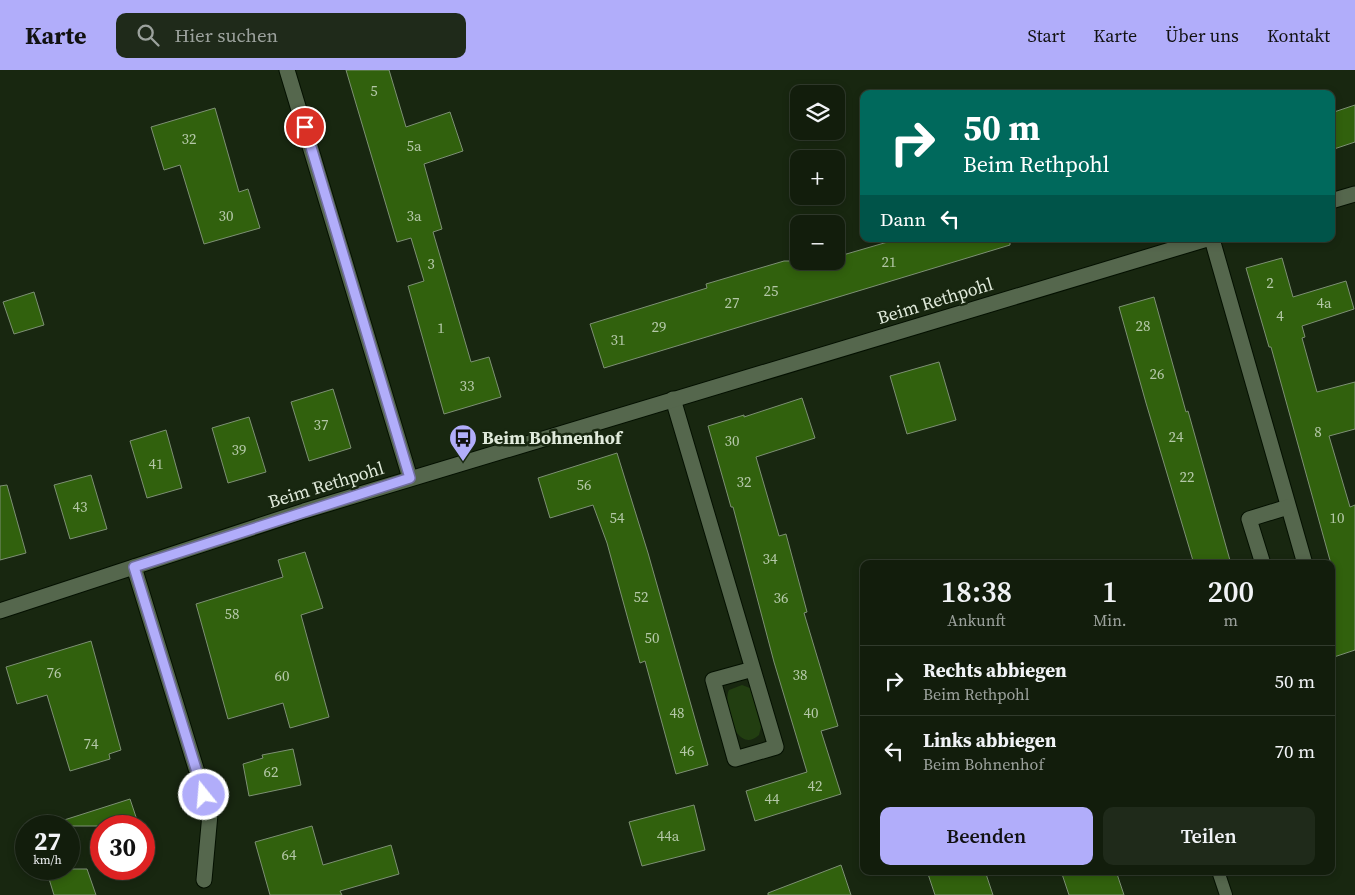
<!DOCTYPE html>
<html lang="de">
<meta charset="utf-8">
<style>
:root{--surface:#121d0c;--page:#1f2a1a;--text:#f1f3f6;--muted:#9ca29d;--line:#313b2d;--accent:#b1adfa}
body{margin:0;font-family:"Source Serif 4",serif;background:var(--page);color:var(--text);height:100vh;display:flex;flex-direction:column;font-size:19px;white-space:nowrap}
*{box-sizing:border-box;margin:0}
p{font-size:16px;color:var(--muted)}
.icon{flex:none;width:28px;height:28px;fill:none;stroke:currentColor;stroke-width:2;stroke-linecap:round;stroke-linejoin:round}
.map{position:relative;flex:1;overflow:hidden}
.panel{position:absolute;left:860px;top:490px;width:475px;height:315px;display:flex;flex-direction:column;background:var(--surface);border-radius:10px;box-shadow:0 2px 8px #0003,0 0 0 1px var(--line)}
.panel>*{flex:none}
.banner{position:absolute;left:860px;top:20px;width:475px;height:152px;border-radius:10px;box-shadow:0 2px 8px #0003,0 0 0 1px var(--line);background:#00695c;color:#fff;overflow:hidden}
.controls{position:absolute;left:790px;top:15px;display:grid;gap:10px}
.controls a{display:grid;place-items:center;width:55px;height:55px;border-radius:10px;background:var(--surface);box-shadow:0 2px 8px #0003,0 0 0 1px var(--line);font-size:25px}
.speed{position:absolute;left:15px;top:745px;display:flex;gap:10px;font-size:25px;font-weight:700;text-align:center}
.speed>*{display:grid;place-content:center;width:65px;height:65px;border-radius:50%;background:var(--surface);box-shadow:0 2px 8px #0003,0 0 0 1px var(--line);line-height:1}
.speed small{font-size:12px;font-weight:400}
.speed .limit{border:8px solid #d22;background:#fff;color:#111}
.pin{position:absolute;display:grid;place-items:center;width:42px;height:42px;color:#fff;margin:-21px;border:2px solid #fff;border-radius:50%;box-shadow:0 1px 5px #0007}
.me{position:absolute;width:55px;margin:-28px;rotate:343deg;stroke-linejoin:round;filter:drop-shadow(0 0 4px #0008)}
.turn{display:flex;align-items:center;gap:18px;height:105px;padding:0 20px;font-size:22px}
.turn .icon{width:65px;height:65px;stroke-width:2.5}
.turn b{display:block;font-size:35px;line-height:42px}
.then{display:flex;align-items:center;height:48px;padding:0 20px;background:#0003;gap:10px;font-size:19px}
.eta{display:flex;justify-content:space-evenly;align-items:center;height:85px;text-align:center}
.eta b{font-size:30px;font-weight:600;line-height:35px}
.primary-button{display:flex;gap:10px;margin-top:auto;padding:10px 20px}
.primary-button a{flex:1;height:58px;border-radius:10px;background:var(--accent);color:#111;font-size:20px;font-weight:600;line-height:58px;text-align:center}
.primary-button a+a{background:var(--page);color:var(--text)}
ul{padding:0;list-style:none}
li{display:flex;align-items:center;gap:15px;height:70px;padding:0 20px;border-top:1px solid var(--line)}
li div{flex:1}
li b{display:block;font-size:19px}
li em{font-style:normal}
header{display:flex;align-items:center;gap:30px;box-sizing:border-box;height:70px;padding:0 25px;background:var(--accent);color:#111}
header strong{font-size:24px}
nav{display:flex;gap:28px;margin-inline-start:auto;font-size:18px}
.search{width:350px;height:45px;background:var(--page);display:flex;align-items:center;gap:12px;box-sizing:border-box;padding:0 18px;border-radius:10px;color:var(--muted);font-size:19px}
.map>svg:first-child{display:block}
.green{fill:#223e11}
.building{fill:#31610d;stroke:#7d9074}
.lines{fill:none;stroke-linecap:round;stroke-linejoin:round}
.lane-casing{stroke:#041000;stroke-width:14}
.street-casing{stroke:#041000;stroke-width:17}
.lane{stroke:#55674d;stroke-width:12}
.street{stroke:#55674d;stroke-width:15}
.route-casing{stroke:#7370a2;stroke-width:12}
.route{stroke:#b1adfa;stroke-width:9}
.labels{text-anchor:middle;stroke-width:5;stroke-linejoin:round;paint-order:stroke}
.number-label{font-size:15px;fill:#b4c8a8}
.street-label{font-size:18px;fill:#e0eadb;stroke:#182710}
.poi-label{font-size:18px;font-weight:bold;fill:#e0eadb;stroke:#182710;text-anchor:start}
</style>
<header>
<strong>Karte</strong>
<div class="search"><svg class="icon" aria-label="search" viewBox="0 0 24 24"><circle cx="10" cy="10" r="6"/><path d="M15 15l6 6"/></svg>Hier suchen</div>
<nav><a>Start</a><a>Karte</a><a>Über uns</a><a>Kontakt</a></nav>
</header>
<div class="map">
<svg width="1355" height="825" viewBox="0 0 1355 825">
<rect width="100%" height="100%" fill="#182710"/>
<path class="green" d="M742 615 750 618 752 622 761 657 759 665C734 687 723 629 729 620Z"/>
<g class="building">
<polygon points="346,0 389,0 406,57 450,42 463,81 424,94 442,159 433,162 471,292 489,287 501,327 444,344 408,216 424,211 411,168 397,172"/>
<polygon points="1355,35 1355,72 1331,80 1331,43"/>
<polygon points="215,38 239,122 248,119 260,158 204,174 180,95 164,100 151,57"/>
<polygon points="898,169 1010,169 1010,175 604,298 590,254 707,218 706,214 784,191 836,191 836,187"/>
<polygon points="1282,188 1293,227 1346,211 1354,239 1302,256 1305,267 1302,268 1317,322 1355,312 1355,359 1329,366 1350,437 1355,435 1355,580 1331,588 1331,494 1271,277 1269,277 1246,198"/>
<polygon points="34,222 44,255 14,264 3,232"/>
<polygon points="1154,227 1186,342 1188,341 1231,494 1194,494 1146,333 1119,237"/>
<polygon points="939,292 956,350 907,364 890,306"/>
<polygon points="333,319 351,378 309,391 291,332"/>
<polygon points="802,328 815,368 756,387 779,466 786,464 807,542 804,543 838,656 821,661 841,724 755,751 746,721 807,702 774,592 733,437 731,437 708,356 744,345 744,347"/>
<polygon points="249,347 266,402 228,413 212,358"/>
<polygon points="166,360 182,418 147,428 130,371"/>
<polygon points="617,383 648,483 708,695 676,704 645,591 640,593 607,473 593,435 550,448 538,408"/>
<polygon points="91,405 107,459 70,469 54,415"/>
<polygon points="7,415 26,483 0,490 0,416"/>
<polygon points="305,482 323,538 301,545 329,647 290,658 283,633 228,649 196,534 283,507 278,490"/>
<polygon points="91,571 121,680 109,684 110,689 70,701 47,625 17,634 6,597"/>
<polygon points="293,679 301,715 249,726 243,694 263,688 262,685"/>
<polygon points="130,729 139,756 62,756 61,751"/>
<polygon points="694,735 705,780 642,796 629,752"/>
<polygon points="312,756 323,795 391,775 399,804 340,821 342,825 270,825 255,772"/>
<polygon points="841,795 851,825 768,825 768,823"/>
<polygon points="46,799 87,799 96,825 54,825"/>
<polygon points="927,801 985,801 993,825 935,825"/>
<polygon points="1061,801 1116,801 1124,825 1069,825"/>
</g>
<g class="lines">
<g class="lane-casing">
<polyline id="lane" points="1218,801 1226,825"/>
</g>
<g class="street-casing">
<g id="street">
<polyline points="287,0 410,408"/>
<polyline points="1331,131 1355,124"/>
<polyline points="1212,169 1305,494"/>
<polyline points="673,329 776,677 735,689 713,610 753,599"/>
<polyline points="1263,494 1249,449 1288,437"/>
<polyline points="134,497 210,744 204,810"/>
<polyline points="0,541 304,441 1207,169"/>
</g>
</g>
<use href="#lane" class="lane"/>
<use href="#street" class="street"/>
</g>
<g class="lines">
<g class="route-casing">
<polyline id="route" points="204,725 134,497 410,408 305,57"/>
</g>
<use href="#route" class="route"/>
</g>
<defs>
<g id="bus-pin" transform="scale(1.4375)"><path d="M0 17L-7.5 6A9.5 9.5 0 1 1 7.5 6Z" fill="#b1adfa" stroke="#182710"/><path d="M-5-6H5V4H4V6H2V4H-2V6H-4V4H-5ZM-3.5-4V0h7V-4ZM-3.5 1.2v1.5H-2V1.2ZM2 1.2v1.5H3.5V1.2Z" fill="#111"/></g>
</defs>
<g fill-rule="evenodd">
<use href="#bus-pin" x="463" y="368"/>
</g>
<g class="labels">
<g class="number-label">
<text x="374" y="26">5</text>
<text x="189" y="74">32</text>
<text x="414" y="81">5a</text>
<text x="226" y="151">30</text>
<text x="414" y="151">3a</text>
<text x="889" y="197">21</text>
<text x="431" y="199">3</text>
<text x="1270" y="218">2</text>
<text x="771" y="226">25</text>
<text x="732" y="238">27</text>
<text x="1324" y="238">4a</text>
<text x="1280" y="251">4</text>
<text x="1143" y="261">28</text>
<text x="659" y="262">29</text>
<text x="441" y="263">1</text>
<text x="618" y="275">31</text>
<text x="1157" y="309">26</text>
<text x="467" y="321">33</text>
<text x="321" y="360">37</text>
<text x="1318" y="367">8</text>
<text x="1176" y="372">24</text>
<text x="732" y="376">30</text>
<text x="239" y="385">39</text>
<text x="156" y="399">41</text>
<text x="1187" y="412">22</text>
<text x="744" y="417">32</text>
<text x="584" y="420">56</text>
<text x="80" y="442">43</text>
<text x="617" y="453">54</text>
<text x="1337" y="453">10</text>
<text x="770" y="494">34</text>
<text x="641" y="532">52</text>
<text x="781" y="533">36</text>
<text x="232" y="549">58</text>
<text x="652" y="573">50</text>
<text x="54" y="608">76</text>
<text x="800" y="610">38</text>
<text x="282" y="611">60</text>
<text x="677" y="648">48</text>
<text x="811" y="648">40</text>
<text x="91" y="679">74</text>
<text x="687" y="686">46</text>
<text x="271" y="707">62</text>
<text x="815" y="721">42</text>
<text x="772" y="734">44</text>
<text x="668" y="771">44a</text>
<text x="289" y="790">64</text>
</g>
<g class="street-label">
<text transform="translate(935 231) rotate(-17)" y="6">Beim Rethpohl</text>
<text transform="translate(326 415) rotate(-17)" y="6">Beim Rethpohl</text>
</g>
<g class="poi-label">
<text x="482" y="374">Beim Bohnenhof</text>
</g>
</g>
</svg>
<div class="controls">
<a><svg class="icon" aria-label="layers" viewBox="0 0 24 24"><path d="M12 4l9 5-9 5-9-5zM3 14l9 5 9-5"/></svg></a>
<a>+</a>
<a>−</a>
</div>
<div class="speed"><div>27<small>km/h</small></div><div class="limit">30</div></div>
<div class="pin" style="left:305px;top:57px;background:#d93025"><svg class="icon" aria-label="arrive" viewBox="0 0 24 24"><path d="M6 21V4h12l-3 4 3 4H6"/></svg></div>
<svg class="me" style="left:204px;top:725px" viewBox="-20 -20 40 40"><circle r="17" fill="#b1adfa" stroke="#fff" stroke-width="3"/><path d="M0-11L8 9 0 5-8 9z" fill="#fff"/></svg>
<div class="banner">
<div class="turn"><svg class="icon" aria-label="right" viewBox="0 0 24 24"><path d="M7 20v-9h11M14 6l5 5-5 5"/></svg><div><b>50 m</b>Beim Rethpohl</div></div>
<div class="then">Dann<svg class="icon" aria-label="left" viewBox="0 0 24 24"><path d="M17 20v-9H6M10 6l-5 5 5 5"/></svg></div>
</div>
<section class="panel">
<div class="eta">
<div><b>18:38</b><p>Ankunft</p></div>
<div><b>1</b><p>Min.</p></div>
<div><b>200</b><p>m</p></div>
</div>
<ul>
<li><svg class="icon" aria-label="right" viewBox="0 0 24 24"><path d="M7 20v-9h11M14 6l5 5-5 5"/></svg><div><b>Rechts abbiegen</b><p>Beim Rethpohl</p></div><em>50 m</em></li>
<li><svg class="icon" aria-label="left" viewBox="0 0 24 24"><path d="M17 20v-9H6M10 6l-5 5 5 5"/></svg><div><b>Links abbiegen</b><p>Beim Bohnenhof</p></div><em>70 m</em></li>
</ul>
<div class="primary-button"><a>Beenden</a><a>Teilen</a></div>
</section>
</div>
